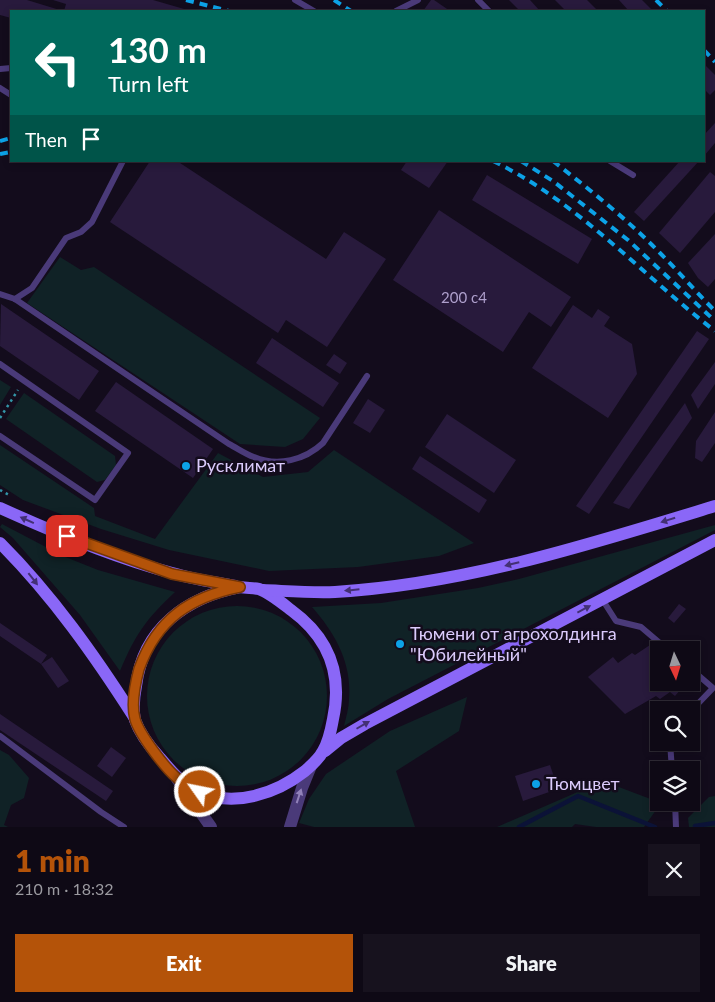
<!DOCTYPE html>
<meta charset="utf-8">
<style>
:root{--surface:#0e0915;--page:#17121e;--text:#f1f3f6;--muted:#9b9aa0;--line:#2e2a34;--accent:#b45309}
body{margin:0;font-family:Lato,sans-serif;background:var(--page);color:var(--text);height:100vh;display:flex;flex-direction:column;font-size:19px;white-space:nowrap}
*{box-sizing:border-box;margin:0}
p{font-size:16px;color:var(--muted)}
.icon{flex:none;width:28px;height:28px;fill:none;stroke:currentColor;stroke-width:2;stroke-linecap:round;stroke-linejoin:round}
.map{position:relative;height:827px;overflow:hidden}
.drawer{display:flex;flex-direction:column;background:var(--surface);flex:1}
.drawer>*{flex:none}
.banner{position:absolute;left:10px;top:10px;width:695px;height:152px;border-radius:0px;box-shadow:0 2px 8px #0003,0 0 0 1px var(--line);background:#00695c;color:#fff;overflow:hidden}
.needle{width:32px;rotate:176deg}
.fabs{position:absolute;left:650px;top:641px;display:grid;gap:10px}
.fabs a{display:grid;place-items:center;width:50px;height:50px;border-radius:0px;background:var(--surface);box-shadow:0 2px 8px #0003,0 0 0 1px var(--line);font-size:25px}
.pin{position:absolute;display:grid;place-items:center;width:42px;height:42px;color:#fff;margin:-21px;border-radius:10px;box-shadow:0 2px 8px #0006}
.me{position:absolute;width:55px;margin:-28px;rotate:303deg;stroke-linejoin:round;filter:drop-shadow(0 0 4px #0008)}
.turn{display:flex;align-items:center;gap:18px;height:105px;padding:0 15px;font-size:22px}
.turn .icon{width:65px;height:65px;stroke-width:2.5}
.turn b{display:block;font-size:35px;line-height:42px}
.then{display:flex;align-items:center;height:48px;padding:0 15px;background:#0003;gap:10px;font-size:19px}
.round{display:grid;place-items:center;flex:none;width:52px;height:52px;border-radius:0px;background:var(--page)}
.head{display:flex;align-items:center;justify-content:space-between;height:85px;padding:0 15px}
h1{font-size:30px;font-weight:800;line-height:38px;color:var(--accent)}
.cta{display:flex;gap:10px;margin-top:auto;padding:10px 15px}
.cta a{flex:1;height:58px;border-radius:0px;background:var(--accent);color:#fff;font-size:20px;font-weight:800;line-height:58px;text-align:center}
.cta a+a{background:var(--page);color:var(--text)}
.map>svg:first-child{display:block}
.green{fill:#102226}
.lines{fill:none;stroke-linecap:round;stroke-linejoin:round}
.stream{stroke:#0b1237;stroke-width:4.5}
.building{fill:#281a3c}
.path{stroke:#3396a8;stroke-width:2.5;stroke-dasharray:2.5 4;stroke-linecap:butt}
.service{stroke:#4a3a79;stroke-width:6}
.tertiary{stroke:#4a3a79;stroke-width:12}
.secondary{stroke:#8a67f7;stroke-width:12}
.rail{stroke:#0ca2e7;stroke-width:4;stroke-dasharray:8 6;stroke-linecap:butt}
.oneway{fill:#433074}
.oneway2{fill:#9282ba}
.route-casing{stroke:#753606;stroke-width:12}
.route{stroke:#b45309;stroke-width:9}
.poi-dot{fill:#0ca2e7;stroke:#130c1c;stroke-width:2}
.labels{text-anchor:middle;stroke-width:5;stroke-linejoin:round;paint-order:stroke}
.number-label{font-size:15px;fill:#ae9fcc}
.poi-label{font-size:18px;fill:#dbcbfc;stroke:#130c1c;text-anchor:start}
</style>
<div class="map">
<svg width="715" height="827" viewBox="0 0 715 827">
<rect width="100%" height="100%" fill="#130c1c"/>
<g class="green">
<polygon points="60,257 81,270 94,267 320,418 303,439 285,447 240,444 27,303"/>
<polygon points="0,380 11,387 0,405"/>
<polygon points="24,393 115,456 116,465 105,480 97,482 6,419"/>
<polygon points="0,445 94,508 95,516 155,539 218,453 263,477 308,472 334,450 474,543 439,556 358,567 269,571 169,550 101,529 23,500 0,485"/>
<path d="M2 524 63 556 98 570 175 592C146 619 135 635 120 671L80 615 13 538 0 527Z"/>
<path d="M715 525V530L388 699 344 726C346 717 349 708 349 699 352 663 335 633 312 607L381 603 478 588 519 579Z"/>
<circle cx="237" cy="696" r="90"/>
<polygon points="467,697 459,731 396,771 415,827 314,827 299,823 309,799 326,774 390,731"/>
<polygon points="0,750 9,755 29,778 24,798 11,805 4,825 8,827 0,827"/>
<polygon points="603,781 661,803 644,827 596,827 575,824 572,827 497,827"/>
<polygon points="715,796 715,827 689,827 688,818 709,797"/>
</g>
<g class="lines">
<g class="stream">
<polyline points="695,826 715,823"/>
<polyline points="519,827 578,796 655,827"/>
</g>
</g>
<g class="building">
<polygon points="0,0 27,0 63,11 11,11 11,18 0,15"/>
<polygon points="53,0 153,0 191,11 64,11 66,4"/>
<polygon points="431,0 434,0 450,11 423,11"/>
<polygon points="509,0 530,0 540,11 520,11"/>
<polygon points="555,0 587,0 598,11 566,11"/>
<polygon points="619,0 642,0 653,11 629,11"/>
<polygon points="704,64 715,75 715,90 710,95 704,89"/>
<polygon points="715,123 715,143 704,156 704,135"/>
<polygon points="150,161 177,161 326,259 344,232 386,259 327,347 286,320 278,333 110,222"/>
<polygon points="407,161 448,161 429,188 401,170"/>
<polygon points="680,161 699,161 644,221 634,212"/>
<polygon points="710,172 715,176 715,212 680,253 659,233"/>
<polygon points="487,175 592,239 578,264 472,200"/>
<polygon points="439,210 571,297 551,327 529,312 503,352 393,280"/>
<polygon points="715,234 715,279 708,287 698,278 688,263"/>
<polygon points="1,304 99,371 79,400 0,346"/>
<polygon points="573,305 592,318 598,309 610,317 604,326 632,344 637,374 608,418 532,368"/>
<polygon points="697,331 709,339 589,514 576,506"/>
<polygon points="272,338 339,383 323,407 256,363"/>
<polygon points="334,354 347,363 340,374 326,365"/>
<polygon points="715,362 715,384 698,409 691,395"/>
<polygon points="116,382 213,449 193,478 95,411"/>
<polygon points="368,399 385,410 370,433 353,423"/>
<polygon points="685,403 692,418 629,509 613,503"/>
<polygon points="715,412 715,443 702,462 695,458 696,441"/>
<polygon points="447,414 516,460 494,493 425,447"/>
<polygon points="420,456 487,500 479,513 412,469"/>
<polygon points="679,604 686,609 674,623 668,618"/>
<polygon points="0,623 47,655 41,664 52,657 69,681 58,688 41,664 0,636"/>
<polygon points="653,643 661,650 659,650 659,682 687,682 675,696 670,692 660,699 656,696 625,714 588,677 613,657 618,663 632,653 635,655"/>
<polygon points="0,714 113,791 106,801 0,730"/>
<polygon points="111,747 126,758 112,777 97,766"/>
<polygon points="550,765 558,789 523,801 515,776"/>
</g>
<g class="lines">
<g class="path">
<polyline points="0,418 18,390"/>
<polyline points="0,490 9,495"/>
</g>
<g class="service">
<polyline points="295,0 314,11"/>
<polyline points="478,0 489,11"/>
<polyline points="396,11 418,0"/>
<polyline points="0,69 11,68"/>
<polyline points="0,88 11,95"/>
<polyline points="610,161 633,175"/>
<path d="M0 294 15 299 229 444C237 448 245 454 254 457 278 467 305 460 323 443L367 376"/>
<polyline points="15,299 32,288 66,238 81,232 92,222 123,161"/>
<polyline points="0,364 128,453 95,500 0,436"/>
<polyline points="602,599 616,621 641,627 668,650"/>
<polyline points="691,669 713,688 691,711"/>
<polyline points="0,736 101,812 124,827"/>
<polyline points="670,742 672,770"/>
<polyline points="675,802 676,827"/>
</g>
<g class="tertiary">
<polyline points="177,779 211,827"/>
<polyline points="290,827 302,788 311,766"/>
</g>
<g class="secondary">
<path d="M0 508C53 532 115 558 172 573 192 579 214 582 235 586"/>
<path d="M0 543C52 595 95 656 134 717"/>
<path d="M240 587C246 588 253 588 259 589 270 593 282 603 291 610 328 637 343 673 333 719 331 730 329 741 323 751 319 759 312 765 305 771 277 793 235 808 199 792 183 785 171 771 160 758 150 747 140 734 135 720 133 710 134 696 136 686 143 628 187 597 240 587Z"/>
<path d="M263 590C287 591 311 593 335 592 466 584 591 544 715 506"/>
<polyline points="325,751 341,738 365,724 715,540"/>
</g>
<g class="rail">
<polyline points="186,0 229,11"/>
<polyline points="334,0 351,11"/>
<polyline points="656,0 667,11"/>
<polyline points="704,50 715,62"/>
<polyline points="0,141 11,138"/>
<polyline points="0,154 11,152"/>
<path d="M493 161C578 202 641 274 715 331"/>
<polyline points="521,161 553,181 628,240 715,321"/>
<path d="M553 161C590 190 627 219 660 253 679 272 696 292 715 311"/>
</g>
</g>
<defs><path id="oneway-solid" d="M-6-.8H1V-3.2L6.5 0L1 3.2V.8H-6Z" transform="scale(1.25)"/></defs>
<g class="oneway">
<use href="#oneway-solid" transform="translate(27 520) rotate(-156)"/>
<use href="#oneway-solid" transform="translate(668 520) rotate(163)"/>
<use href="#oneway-solid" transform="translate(512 564) rotate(166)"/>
<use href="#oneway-solid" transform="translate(33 579) rotate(52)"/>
<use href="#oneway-solid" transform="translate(352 590) rotate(174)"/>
<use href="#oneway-solid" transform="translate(584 609) rotate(-28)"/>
<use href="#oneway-solid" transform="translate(363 725) rotate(-30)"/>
</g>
<use class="oneway2" href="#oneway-solid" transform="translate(299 796) rotate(-72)"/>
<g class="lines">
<g class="route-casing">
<path id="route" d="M67 536 172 574 240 587C190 597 157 619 139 669 135 684 131 704 135 719 139 734 165 768 177 778 184 783 192 788 200 792"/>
</g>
<use href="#route" class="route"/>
</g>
<g class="poi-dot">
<circle cx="186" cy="466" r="5"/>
<circle cx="400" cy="644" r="5"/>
<circle cx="536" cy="784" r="5"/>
</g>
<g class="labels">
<g class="number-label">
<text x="464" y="303">200 с4</text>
</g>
<g class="poi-label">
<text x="196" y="472">Русклимат</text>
<text x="410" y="640">Тюмени от агрохолдинга<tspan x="410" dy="21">"Юбилейный"</tspan></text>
<text x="546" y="790">Тюмцвет</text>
</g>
</g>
</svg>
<div class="fabs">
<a><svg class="needle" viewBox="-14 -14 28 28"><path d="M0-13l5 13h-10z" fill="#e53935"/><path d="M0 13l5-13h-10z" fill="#9b9aa0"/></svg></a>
<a><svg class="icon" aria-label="search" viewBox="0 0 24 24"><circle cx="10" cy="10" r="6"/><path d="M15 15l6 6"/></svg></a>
<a><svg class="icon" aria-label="layers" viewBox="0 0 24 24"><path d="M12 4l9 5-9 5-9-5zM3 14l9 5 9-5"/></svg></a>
</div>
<div class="pin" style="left:67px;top:536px;background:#d93025"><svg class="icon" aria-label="arrive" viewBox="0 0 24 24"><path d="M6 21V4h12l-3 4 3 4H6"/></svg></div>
<svg class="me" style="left:200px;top:792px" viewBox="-20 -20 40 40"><circle r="17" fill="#b45309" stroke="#fff" stroke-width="3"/><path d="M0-11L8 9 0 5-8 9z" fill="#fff"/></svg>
<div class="banner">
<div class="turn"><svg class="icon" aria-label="left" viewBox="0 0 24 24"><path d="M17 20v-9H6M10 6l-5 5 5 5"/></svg><div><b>130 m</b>Turn left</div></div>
<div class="then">Then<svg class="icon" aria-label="arrive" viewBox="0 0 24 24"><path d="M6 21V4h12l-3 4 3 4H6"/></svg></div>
</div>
</div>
<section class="drawer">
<div class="head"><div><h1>1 min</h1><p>210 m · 18:32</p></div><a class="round"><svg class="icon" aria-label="close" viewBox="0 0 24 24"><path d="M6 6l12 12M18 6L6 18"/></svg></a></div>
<div class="cta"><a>Exit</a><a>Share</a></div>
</section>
